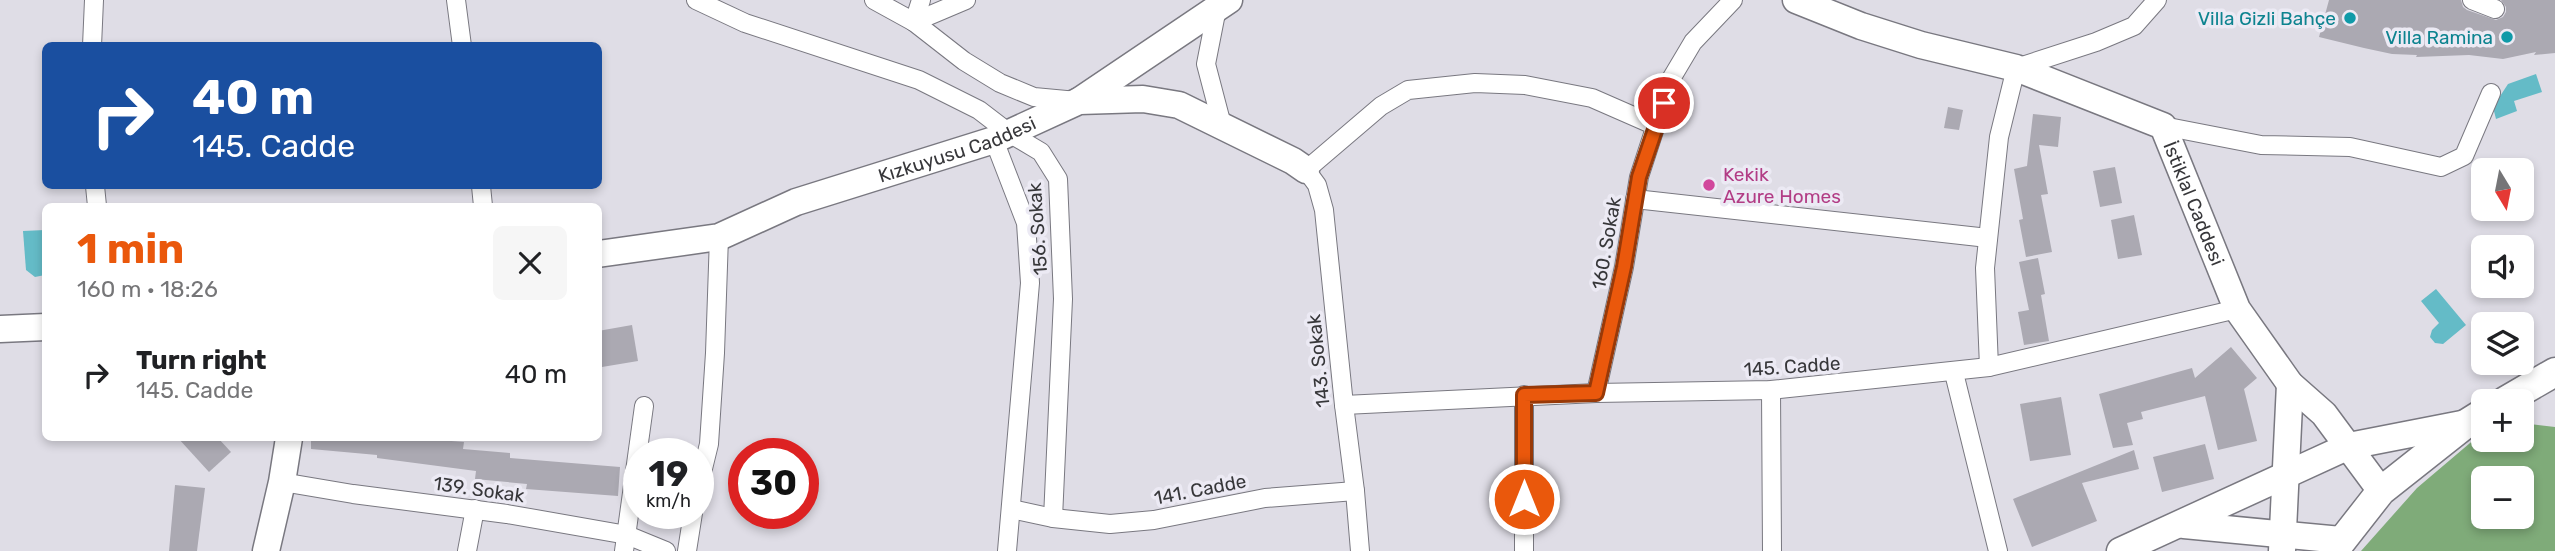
<!DOCTYPE html>
<meta charset="utf-8">
<style>
:root{--surface:#fff;--page:#f6f6f6;--text:#202124;--muted:#757577;--accent:#ea580c}
body{margin:0;font-family:Rubik,sans-serif;background:var(--page);color:var(--text);height:100vh;display:flex;flex-direction:column;font-size:26px;white-space:nowrap}
*{box-sizing:border-box;margin:0}
p{font-size:23px;color:var(--muted)}
.icon{flex:none;width:38px;height:38px;fill:none;stroke:currentColor;stroke-width:2;stroke-linecap:round;stroke-linejoin:round}
.map{position:relative;flex:1;overflow:hidden}
.side{position:absolute;left:42px;top:203px;width:560px;height:238px;display:flex;flex-direction:column;background:var(--surface);border-radius:10px;box-shadow:0 4px 10px #0003}
.side>*{flex:none}
.top-card{position:absolute;left:42px;top:42px;width:560px;height:147px;border-radius:10px;box-shadow:0 4px 10px #0003;background:#1a4fa0;color:#fff;overflow:hidden}
.needle{width:46px;rotate:170deg}
.buttons{position:absolute;left:2471px;top:158px;display:grid;gap:14px}
.buttons a{display:grid;place-items:center;width:63px;height:63px;border-radius:10px;background:var(--surface);box-shadow:0 4px 10px #0003;font-size:35px}
.speed{position:absolute;left:623px;top:438px;display:flex;gap:14px;font-size:35px;font-weight:700;text-align:center}
.speed>*{display:grid;place-content:center;width:91px;height:91px;border-radius:50%;background:var(--surface);box-shadow:0 4px 10px #0003;line-height:1}
.speed small{font-size:18px;font-weight:400}
.speed .limit{border:10px solid #d22;background:#fff;color:#111}
.pin{position:absolute;display:grid;place-items:center;width:60px;height:60px;color:#fff;margin:-30px;border:4px solid #fff;border-radius:50%;box-shadow:0 2px 7px #0007}
.me{position:absolute;width:77px;margin:-38px;rotate:0deg;stroke-linejoin:round;filter:drop-shadow(0 0 5px #0008)}
.turn{display:flex;align-items:center;gap:24px;height:147px;padding:0 35px;font-size:32px}
.turn .icon{width:91px;height:91px;stroke-width:2.5}
.turn b{display:block;font-size:49px;line-height:60px}
.round{display:grid;place-items:center;flex:none;width:74px;height:74px;border-radius:10px;background:var(--page)}
.overview{display:flex;align-items:center;justify-content:space-between;height:119px;padding:0 35px}
h1{font-size:42px;font-weight:700;line-height:52px;color:var(--accent)}
ul{padding:0;list-style:none}
li{display:flex;align-items:center;gap:21px;height:105px;padding:0 35px}
li div{flex:1}
li b{display:block;font-size:26px}
li em{font-style:normal}
.map>svg:first-child{display:block}
.forest{fill:#7fab79;fill-rule:evenodd}
.water{fill:#64bbc7}
.building{fill:#aba9b2}
.lines{fill:none;stroke-linecap:round;stroke-linejoin:round}
.street-casing{stroke:#797880;stroke-width:20}
.secondary-casing{stroke:#797880;stroke-width:29}
.primary-casing{stroke:#797880;stroke-width:31}
.street{stroke:#fff;stroke-width:18}
.secondary{stroke:#fff;stroke-width:26}
.primary{stroke:#fff;stroke-width:28}
.route-casing{stroke:#983908;stroke-width:18}
.route{stroke:#ea580c;stroke-width:12}
.culture-dot{fill:#0f9aa8;stroke:#eceaf4;stroke-width:2.5}
.hotel-dot{fill:#d1479c;stroke:#eceaf4;stroke-width:2.5}
.labels{text-anchor:middle;stroke-width:7;stroke-linejoin:round;paint-order:stroke}
.culture-label{font-size:19px;fill:#0d838f;stroke:#eceaf4;text-anchor:end}
.street-label{font-size:19px;fill:#37373a;stroke:#eceaf4}
.hotel-label{font-size:19px;fill:#b23c85;stroke:#eceaf4;text-anchor:start}
</style>
<div class="map">
<svg width="2555" height="551" viewBox="0 0 2555 551">
<rect width="100%" height="100%" fill="#dfdde6"/>
<path class="forest" d="M2522 423 2555 427V551H2361L2417 488 2483 432V439H2522ZM2483 478H2522V516H2483Z"/>
<g class="water">
<polygon points="2536,74 2542,92 2514,101 2517,111 2496,119 2493,107 2508,84"/>
<polygon points="45,230 45,275 35,277 26,270 23,231"/>
<polygon points="2436,289 2466,325 2443,344 2435,343 2430,337 2432,330 2439,323 2421,301"/>
</g>
<g class="building">
<polygon points="2329,0 2461,0 2463,7 2467,10 2496,20 2503,17 2506,12 2506,7 2501,0 2555,0 2555,53 2534,55 2536,52 2503,59 2469,55 2416,57 2417,55 2392,54 2364,48 2319,37"/>
<polygon points="1948,107 1963,110 1959,130 1944,128"/>
<polygon points="2033,114 2061,117 2058,147 2039,145 2048,194 2041,195 2052,252 2026,257 2019,220 2023,219 2014,169 2027,166"/>
<polygon points="2115,167 2122,203 2100,207 2093,171"/>
<polygon points="2134,215 2142,255 2118,259 2111,220"/>
<polygon points="2038,258 2045,294 2041,295 2049,341 2024,345 2018,312 2029,310 2019,262"/>
<polygon points="632,325 638,361 602,367 598,331"/>
<polygon points="2231,347 2257,378 2244,389 2257,441 2218,450 2205,396 2141,412 2143,419 2127,423 2133,445 2113,448 2099,394 2192,368 2195,378"/>
<polygon points="2061,397 2071,455 2030,461 2020,404"/>
<polygon points="178,438 218,438 231,452 209,472"/>
<polygon points="311,438 414,438 464,442 463,449 510,453 510,458 620,467 618,496 526,489 527,484 475,479 476,471 377,458 377,455 311,449"/>
<polygon points="2205,444 2214,479 2162,492 2153,457"/>
<polygon points="2134,450 2139,469 2082,483 2097,521 2032,547 2013,499"/>
<polygon points="175,485 205,488 197,551 169,551"/>
</g>
<g class="lines">
<g class="street-casing">
<g id="street">
<polyline points="456,0 462,46"/>
<polyline points="696,0 745,23 919,80 979,110 1009,133 1041,152 1058,179 1063,299 1053,518"/>
<polyline points="874,0 914,22 964,61 1000,83 1034,97 1077,101"/>
<polyline points="2472,0 2495,9"/>
<polyline points="1217,8 1206,64 1222,125"/>
<polyline points="914,22 966,0"/>
<polyline points="914,22 921,0"/>
<polyline points="92,46 94,0"/>
<polyline points="2163,126 2261,145 2350,147 2441,167 2464,156 2491,93"/>
<polyline points="994,140 1026,223 1030,283 1007,551"/>
<polyline points="95,186 97,206"/>
<polyline points="481,186 483,206"/>
<polyline points="1635,199 1988,238"/>
<polyline points="1989,367 1985,268 1999,137 2016,68 2096,42 2134,26 2157,0"/>
<polyline points="1954,373 1998,551"/>
<polyline points="1771,390 1772,551"/>
<polyline points="1596,393 1624,267 1639,177 1671,79 1693,42 1733,0"/>
<polyline points="1344,405 1596,393 1771,390 1989,367 2237,309"/>
<polyline points="282,482 353,494 507,514 627,535 666,551"/>
<polyline points="698,489 709,444 715,353 719,237"/>
<polyline points="1011,509 1053,518 1110,524 1154,520 1265,498 1355,491"/>
<polyline points="467,551 475,509"/>
<polyline points="624,551 644,406"/>
<polyline points="687,551 693,513"/>
<polyline points="1360,551 1355,491 1344,405 1324,210 1317,185 1306,170 1381,106 1408,90 1475,83 1525,85 1592,98 1656,126"/>
<polyline points="1524,551 1524,395"/>
</g>
</g>
<g class="secondary-casing">
<g id="secondary">
<path id="s1" d="M1796 0 1861 26 1921 45 2016 68 2163 126 2237 309 2290 384 2324 414 2381 491"/>
<polyline points="1079,101 1229,0"/>
<path id="s2" d="M598 254 719 237 796 202 994 140 1079 101 1143 99 1179 105 1293 161 1306 170"/>
<polyline points="0,329 46,327"/>
<polyline points="2184,525 2341,540"/>
<polyline points="266,551 282,482 289,438"/>
<polyline points="2120,551 2349,446 2467,423"/>
<polyline points="2282,551 2290,384"/>
</g>
</g>
<g class="primary-casing">
<g id="primary">
<polyline points="2505,401 2555,372"/>
<polyline points="2334,551 2381,491 2467,423 2483,413"/>
</g>
</g>
<use href="#street" class="street"/>
<use href="#secondary" class="secondary"/>
<use href="#primary" class="primary"/>
</g>
<g class="lines">
<g class="route-casing">
<polyline id="route" points="1524,499 1524,395 1596,393 1624,267 1639,177 1664,103"/>
</g>
<use href="#route" class="route"/>
</g>
<g class="culture-dot">
<circle cx="2350" cy="18" r="7"/>
<circle cx="2507" cy="37" r="7"/>
</g>
<circle class="hotel-dot" cx="1709" cy="185" r="7"/>
<g class="labels">
<g class="culture-label">
<text x="2336" y="25">Villa Gizli Bahçe</text>
<text x="2493" y="44">Villa Ramina</text>
</g>
<g class="street-label">
<text dy="7" stroke="none"><textPath href="#s2" startOffset="376">Kızkuyusu Caddesi</textPath></text>
<text dy="7" stroke="none"><textPath href="#s1" startOffset="472">İstiklal Caddesi</textPath></text>
<text transform="translate(1037 229) rotate(-94)" y="7">156. Sokak</text>
<text transform="translate(1606 243) rotate(-80)" y="7">160. Sokak</text>
<text transform="translate(1318 361) rotate(-96)" y="7">143. Sokak</text>
<text transform="translate(1792 366) rotate(-4)" y="7">145. Cadde</text>
<text transform="translate(479 489) rotate(8)" y="7">139. Sokak</text>
<text transform="translate(1200 489) rotate(-11)" y="7">141. Cadde</text>
</g>
<g class="hotel-label">
<text x="1723" y="181">Kekik<tspan x="1723" dy="22">Azure Homes</tspan></text>
</g>
</g>
</svg>
<div class="buttons">
<a><svg class="needle" viewBox="-14 -14 28 28"><path d="M0-13l5 13h-10z" fill="#e53935"/><path d="M0 13l5-13h-10z" fill="#757577"/></svg></a>
<a><svg class="icon" aria-label="sound" viewBox="0 0 24 24"><path d="M4 9h4l5-4v14l-5-4H4zM17 9q2 3 0 6"/></svg></a>
<a><svg class="icon" aria-label="layers" viewBox="0 0 24 24"><path d="M12 4l9 5-9 5-9-5zM3 14l9 5 9-5"/></svg></a>
<a>+</a>
<a>−</a>
</div>
<div class="speed"><div>19<small>km/h</small></div><div class="limit">30</div></div>
<div class="pin" style="left:1664px;top:103px;background:#d93025"><svg class="icon" aria-label="arrive" viewBox="0 0 24 24"><path d="M6 21V4h12l-3 4 3 4H6"/></svg></div>
<svg class="me" style="left:1524px;top:499px" viewBox="-20 -20 40 40"><circle r="17" fill="#ea580c" stroke="#fff" stroke-width="3"/><path d="M0-11L8 9 0 5-8 9z" fill="#fff"/></svg>
<div class="top-card">
<div class="turn"><svg class="icon" aria-label="right" viewBox="0 0 24 24"><path d="M7 20v-9h11M14 6l5 5-5 5"/></svg><div><b>40 m</b>145. Cadde</div></div>
</div>
<section class="side">
<div class="overview"><div><h1>1 min</h1><p>160 m · 18:26</p></div><a class="round"><svg class="icon" aria-label="close" viewBox="0 0 24 24"><path d="M6 6l12 12M18 6L6 18"/></svg></a></div>
<ul>
<li><svg class="icon" aria-label="right" viewBox="0 0 24 24"><path d="M7 20v-9h11M14 6l5 5-5 5"/></svg><div><b>Turn right</b><p>145. Cadde</p></div><em>40 m</em></li>
</ul>
</section>
</div>
